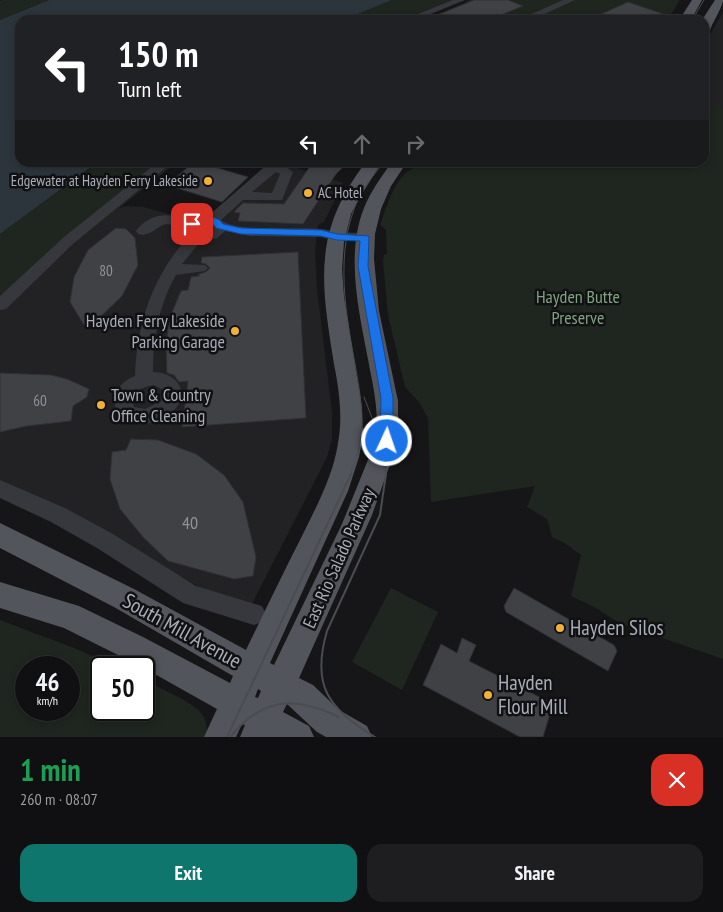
<!DOCTYPE html>
<meta charset="utf-8">
<style>
:root{--surface:#101012;--page:#1e1e20;--text:#f1f3f6;--muted:#9c9d9f;--line:#303032;--accent:#0f766e}
body{margin:0;font-family:"PT Sans Narrow",sans-serif;background:var(--page);color:var(--text);height:100vh;display:flex;flex-direction:column;font-size:19px;white-space:nowrap}
*{box-sizing:border-box;margin:0}
p{font-size:16px;color:var(--muted)}
.icon{flex:none;width:28px;height:28px;fill:none;stroke:currentColor;stroke-width:2;stroke-linecap:round;stroke-linejoin:round}
.map{position:relative;height:737px;overflow:hidden}
.drawer{display:flex;flex-direction:column;background:var(--surface);flex:1}
.drawer>*{flex:none}
.banner{position:absolute;left:15px;top:15px;width:694px;height:152px;border-radius:15px;box-shadow:0 2px 8px #0003,0 0 0 1px var(--line);background:#202124;color:#fff;overflow:hidden}
.speed{position:absolute;left:15px;top:656px;display:flex;gap:10px;font-size:25px;font-weight:700;text-align:center}
.speed>*{display:grid;place-content:center;width:65px;height:65px;border-radius:50%;background:var(--surface);box-shadow:0 2px 8px #0003,0 0 0 1px var(--line);line-height:1}
.speed small{font-size:12px;font-weight:400}
.speed .limit{border:2px solid #111;border-radius:8px;background:#fff;color:#111}
.pin{position:absolute;display:grid;place-items:center;width:42px;height:42px;color:#fff;margin:-21px;border-radius:10px;box-shadow:0 2px 8px #0006}
.me{position:absolute;width:55px;margin:-28px;rotate:3deg;stroke-linejoin:round;filter:drop-shadow(0 0 4px #0008)}
.turn{display:flex;align-items:center;gap:18px;height:105px;padding:0 20px;font-size:22px}
.turn .icon{width:65px;height:65px;stroke-width:2.5}
.turn b{display:block;font-size:35px;line-height:42px}
.lanes{display:flex;align-items:center;height:48px;padding:0 20px;background:#0003;justify-content:center;gap:25px;direction:ltr}
.lanes .off{opacity:.35}
.round{display:grid;place-items:center;flex:none;width:52px;height:52px;border-radius:15px;background:var(--page)}
.head{display:flex;align-items:center;justify-content:space-between;height:85px;padding:0 20px}
h1{font-size:30px;font-weight:700;line-height:38px;color:#1e9e55}
.button{display:flex;gap:10px;margin-top:auto;padding:10px 20px}
.button a{flex:1;height:58px;border-radius:15px;background:var(--accent);color:#fff;font-size:20px;font-weight:700;line-height:58px;text-align:center}
.button a+a{background:var(--page);color:var(--text)}
.map>svg:first-child{display:block}
.built{fill:#222225}
.green{fill:#1e261f;fill-rule:evenodd}
.water{fill:#2c353c}
.building{fill:#404145;stroke:#303034}
.lines{fill:none;stroke-linecap:round;stroke-linejoin:round}
.minor{fill:#37383d;fill-rule:evenodd}
.major{fill:#53555c;fill-rule:evenodd}
.tram-far1{stroke:#4a4c52;stroke-width:1}
.tram{stroke:#4a4c52;stroke-width:2}
.route{fill:#1a73e8;stroke:#114b97}
.poi-dot{fill:#f2b134;stroke:#111113;stroke-width:2}
.labels{text-anchor:middle;stroke-width:5;stroke-linejoin:round;paint-order:stroke}
.far-poi-label{font-size:15px;fill:#a8adb8;stroke:#111113;text-anchor:end}
.number-label{font-size:15px;fill:#8e929b}
.park-label{font-size:18px;fill:#7fa381;stroke:#111113}
.poi-label{font-size:18px;fill:#a8adb8;stroke:#111113;text-anchor:end}
.near-number-label{font-size:18px;fill:#8e929b}
.street-label{font-size:18px;fill:#a8adb8;stroke:#111113}
.near-poi-label{font-size:21px;fill:#a8adb8;stroke:#111113;text-anchor:start}
.near-street-label{font-size:21px;fill:#a8adb8;stroke:#111113}
</style>
<div class="map">
<svg width="723" height="737" viewBox="0 0 723 737">
<rect width="100%" height="100%" fill="#161618"/>
<g class="built">
<polygon points="723,12 723,133 704,128 704,45"/>
<polygon points="284,164 343,183 324,222 318,225 315,250 317,288 332,412 332,439 327,457 252,604 203,589 50,504 0,482 0,311 70,247 115,209 127,206 143,207 209,225"/>
</g>
<g class="green">
<polygon points="2,0 49,0 0,20 0,1"/>
<polygon points="392,0 455,0 399,20 343,20"/>
<polygon points="470,0 678,0 679,1 670,16 588,20 512,20 466,2"/>
<path d="M704 104 723 106V659L619 623 596 608 571 596 581 555 566 544 552 537 547 519 527 507 535 486 431 502 428 418 419 402 405 387 388 315 383 261 384 255 387 254 386 230 380 225C385 211 394 181 407 172 412 169 416 166 420 163L704 162Z"/>
<polygon points="98,163 176,163 70,247 0,311 0,234"/>
<polygon points="391,588 438,612 402,690 352,662"/>
<path d="M0 620 74 648 118 667 101 668V710H144V680C157 687 195 703 202 714 207 720 207 730 207 737H0ZM26 668H69V710H26Z"/>
</g>
<polygon class="water" points="49,0 392,0 343,20 20,20 20,162 91,162 94,165 0,234 0,20"/>
<g class="building">
<polygon points="474,0 508,0 523,6 489,20 425,20"/>
<polygon points="628,2 675,18 674,20 588,20"/>
<polygon points="194,162 197,162 248,177 222,202 167,185"/>
<polygon points="313,162 348,162 336,174 303,224 238,221 240,213 234,212 243,203 284,204"/>
<polygon points="116,228 126,229 135,238 138,265 122,296 92,325 84,325 70,302 74,277 88,250"/>
<polygon points="298,252 306,418 182,427 188,381 179,382 174,375 167,373 166,344 170,317 181,291 188,290 191,277 199,276 199,274 206,272 210,268 206,264 201,263 202,257"/>
<polygon points="0,373 51,375 67,379 89,389 87,397 73,406 71,421 27,426 0,432"/>
<polygon points="131,439 158,440 196,454 224,475 243,502 256,557 253,576 234,579 168,561 143,537 120,509 110,479 112,452 126,450"/>
<polygon points="514,588 614,645 617,651 608,671 506,612 504,606"/>
<polygon points="462,638 476,645 469,661 553,704 543,737 520,737 423,685 441,644 457,653"/>
</g>
<g class="lines">
<g class="minor">
<polygon points="453,0 465,0 416,20 402,20"/>
<polygon points="563,0 575,0 538,17 542,20 529,20 525,17"/>
<path d="M87 162H100C97 168 93 168 87 167Z"/>
<polygon points="158,162 173,162 74,243 6,309 0,310 0,296 64,237"/>
<path d="M285 162 283 165 293 172 282 200H243L221 220C239 234 296 226 320 229 327 229 333 232 339 233 350 233 360 232 370 235L372 238 370 241H337L321 237 250 236 225 231 217 238 200 242 182 264 205 265 208 268 205 271 176 275C159 305 153 337 153 372 163 372 174 376 179 385 194 413 136 438 119 415 108 399 118 382 135 376 137 323 152 278 187 238L183 233V227C156 219 163 230 143 235L138 234 136 231C144 219 160 213 174 216 178 217 185 220 189 220 195 220 198 216 208 216L269 163ZM276 172 280 174 272 193 252 192ZM203 224 210 225 211 229 204 233 197 231V229ZM154 385 163 390 161 401 145 409 134 407 132 398C136 389 145 387 154 385Z"/>
<polygon points="0,480 65,508 113,534 196,586 262,606 266,614 262,622 254,625 183,603 97,548 51,522 0,498"/>
</g>
<g class="major">
<polygon points="692,0 702,0 691,20 679,20"/>
<path d="M715 0H723C723 6 713 22 710 30L704 33V20H702Z"/>
<path d="M366 162H382L358 200 351 214 344 242 342 269 344 297 362 408 363 436 359 457 348 491 270 663 274 665 342 524 374 445C380 421 375 394 370 370 361 319 344 258 364 208 371 191 381 177 392 162H407L391 186 381 209 375 234 374 259 379 311 398 401V442L372 515 299 678 313 685 339 710 367 726 372 737H326L317 732 287 704 283 712 309 726 314 737H240L245 725 242 724 236 737H204L217 709 144 668 64 628 0 608V582L79 606 143 637 230 683 233 676 114 607 0 548V523L134 589 246 650C264 613 282 575 301 538 316 507 333 477 338 443 343 417 339 389 334 364 321 283 312 232 366 162ZM258 689 261 691 258 698 255 697Z"/>
</g>
<g class="tram-far1">
<polyline points="692,20 704,0"/>
<polyline points="364,397 381,441 386,475"/>
<path d="M350 475C368 435 362 405 355 364 344 305 333 240 365 186 371 178 378 170 384 162"/>
</g>
<g class="tram">
<path d="M231 736C263 697 296 696 339 717"/>
<polyline points="227,737 351,474"/>
<path d="M375 737C328 708 311 686 327 631L380 515 386 474"/>
</g>
</g>
<path class="route" d="M200 217C209 217 218 216 223 224L241 228 321 230 337 234 369 236 368 266 393 398V441L391 445H382L380 441 381 398 358 266 360 241 337 240 321 236 241 234 216 228C210 218 201 224 192 227L188 224Z"/>
<g class="poi-dot">
<circle cx="208" cy="181" r="5"/>
<circle cx="308" cy="193" r="5"/>
<circle cx="235" cy="331" r="5"/>
<circle cx="101" cy="405" r="5"/>
<circle cx="560" cy="628" r="5"/>
<circle cx="488" cy="695" r="5"/>
</g>
<g class="labels">
<g class="far-poi-label">
<text x="198" y="186">Edgewater at Hayden Ferry Lakeside</text>
<text x="318" y="198" text-anchor="start">AC Hotel</text>
</g>
<g class="number-label">
<text x="106" y="276">80</text>
<text x="40" y="406">60</text>
</g>
<g class="park-label">
<text x="578" y="303">Hayden Butte<tspan x="578" dy="21">Preserve</tspan></text>
</g>
<g class="poi-label">
<text x="225" y="327">Hayden Ferry Lakeside<tspan x="225" dy="21">Parking Garage</tspan></text>
<text x="111" y="401" text-anchor="start">Town &amp; Country<tspan x="111" dy="21">Office Cleaning</tspan></text>
</g>
<g class="near-number-label">
<text x="190" y="529">40</text>
</g>
<g class="street-label">
<text transform="translate(339 558) rotate(-66)" y="6">East Rio Salado Parkway</text>
</g>
<g class="near-poi-label">
<text x="570" y="635">Hayden Silos</text>
<text x="498" y="690">Hayden<tspan x="498" dy="24">Flour Mill</tspan></text>
</g>
<g class="near-street-label">
<text transform="translate(182 631) rotate(29)" y="7">South Mill Avenue</text>
</g>
</g>
</svg>
<div class="speed"><div>46<small>km/h</small></div><div class="limit">50</div></div>
<div class="pin" style="left:192px;top:224px;background:#d93025"><svg class="icon" aria-label="arrive" viewBox="0 0 24 24"><path d="M6 21V4h12l-3 4 3 4H6"/></svg></div>
<svg class="me" style="left:387px;top:441px" viewBox="-20 -20 40 40"><circle r="17" fill="#1a73e8" stroke="#fff" stroke-width="3"/><path d="M0-11L8 9 0 5-8 9z" fill="#fff"/></svg>
<div class="banner">
<div class="turn"><svg class="icon" aria-label="left" viewBox="0 0 24 24"><path d="M17 20v-9H6M10 6l-5 5 5 5"/></svg><div><b>150 m</b>Turn left</div></div>
<div class="lanes"><svg class="icon" aria-label="left" viewBox="0 0 24 24"><path d="M17 20v-9H6M10 6l-5 5 5 5"/></svg><svg class="icon off" aria-label="ahead" viewBox="0 0 24 24"><path d="M12 20V5M6 11l6-6 6 6"/></svg><svg class="icon off" aria-label="right" viewBox="0 0 24 24"><path d="M7 20v-9h11M14 6l5 5-5 5"/></svg></div>
</div>
</div>
<section class="drawer">
<div class="head"><div><h1>1 min</h1><p>260 m · 08:07</p></div><a class="round" style="background:#d93025;color:#fff"><svg class="icon" aria-label="close" viewBox="0 0 24 24"><path d="M6 6l12 12M18 6L6 18"/></svg></a></div>
<div class="button"><a>Exit</a><a>Share</a></div>
</section>
